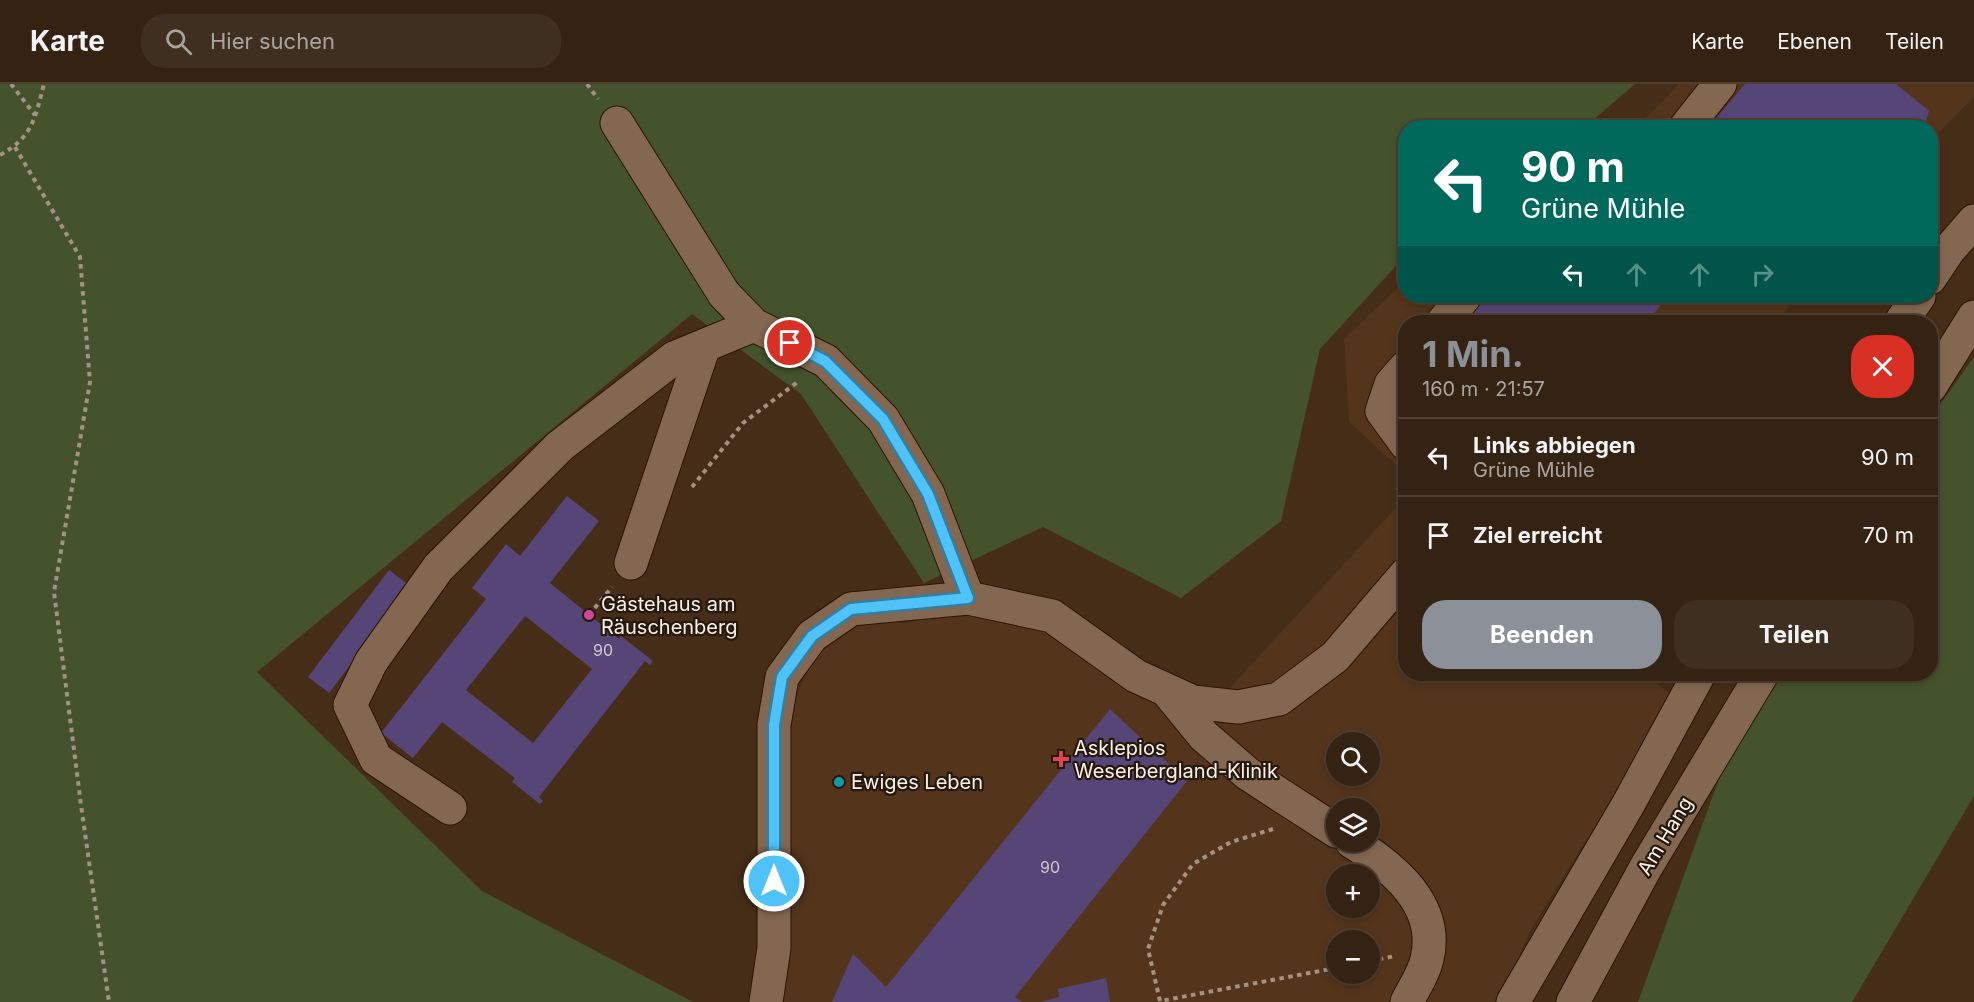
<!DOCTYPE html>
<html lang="de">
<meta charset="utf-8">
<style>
:root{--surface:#342212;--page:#3f2f20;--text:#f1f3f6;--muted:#a9a49f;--line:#4e3f32;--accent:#8c9099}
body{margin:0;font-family:Inter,sans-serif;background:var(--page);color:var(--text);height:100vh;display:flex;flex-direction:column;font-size:22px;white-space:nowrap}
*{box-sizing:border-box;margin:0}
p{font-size:20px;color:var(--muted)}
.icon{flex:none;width:33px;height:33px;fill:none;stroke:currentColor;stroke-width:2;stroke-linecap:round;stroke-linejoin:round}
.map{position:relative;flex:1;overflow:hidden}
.panel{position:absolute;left:1398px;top:231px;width:540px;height:366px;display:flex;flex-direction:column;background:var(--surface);border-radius:24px;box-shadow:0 3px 9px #0003,0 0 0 2px var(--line)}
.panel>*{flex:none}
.top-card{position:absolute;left:1398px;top:36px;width:540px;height:183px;border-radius:24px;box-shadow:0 3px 9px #0003,0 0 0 2px var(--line);background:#00695c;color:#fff;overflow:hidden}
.fabs{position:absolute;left:1326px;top:648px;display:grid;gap:12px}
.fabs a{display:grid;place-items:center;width:54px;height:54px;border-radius:50%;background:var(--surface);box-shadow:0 3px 9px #0003,0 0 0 2px var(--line);font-size:30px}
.pin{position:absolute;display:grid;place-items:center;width:51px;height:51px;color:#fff;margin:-26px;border:3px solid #fff;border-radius:50%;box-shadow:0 2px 6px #0007}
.me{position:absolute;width:66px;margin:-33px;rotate:0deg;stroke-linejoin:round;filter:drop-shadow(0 0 4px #0008)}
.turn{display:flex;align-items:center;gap:21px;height:126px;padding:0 24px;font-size:27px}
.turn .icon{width:78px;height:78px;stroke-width:2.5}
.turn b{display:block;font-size:42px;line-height:51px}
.lanes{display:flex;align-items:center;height:57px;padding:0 24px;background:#0003;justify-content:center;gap:30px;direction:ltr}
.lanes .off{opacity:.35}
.round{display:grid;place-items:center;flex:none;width:63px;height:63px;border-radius:24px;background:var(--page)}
.headline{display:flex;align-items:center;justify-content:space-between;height:102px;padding:0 24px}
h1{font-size:36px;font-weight:700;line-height:45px;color:var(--accent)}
.action{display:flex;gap:12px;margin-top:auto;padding:12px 24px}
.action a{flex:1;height:69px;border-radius:24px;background:var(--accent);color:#fff;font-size:24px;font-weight:700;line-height:69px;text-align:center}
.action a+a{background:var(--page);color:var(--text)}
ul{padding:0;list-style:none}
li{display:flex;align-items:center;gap:18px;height:78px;padding:0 24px;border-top:2px solid var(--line)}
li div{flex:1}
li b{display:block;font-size:22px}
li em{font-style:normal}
header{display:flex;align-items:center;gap:36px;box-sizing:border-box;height:84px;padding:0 30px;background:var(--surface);border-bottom:2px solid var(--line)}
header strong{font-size:28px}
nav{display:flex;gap:33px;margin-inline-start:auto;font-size:21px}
.search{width:420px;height:54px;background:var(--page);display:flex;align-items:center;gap:15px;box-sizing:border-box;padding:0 21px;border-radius:24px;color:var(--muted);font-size:22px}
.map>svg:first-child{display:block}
.built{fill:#54341b;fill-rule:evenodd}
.green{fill:#45532d}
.building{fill:#564678;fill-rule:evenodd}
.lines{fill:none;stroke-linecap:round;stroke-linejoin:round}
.minor-casing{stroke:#2b1402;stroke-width:35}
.path{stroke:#a59283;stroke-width:4;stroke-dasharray:4.5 4.5;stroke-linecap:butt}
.minor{stroke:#846751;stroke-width:33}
.route-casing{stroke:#337fa1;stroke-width:15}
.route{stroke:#4fc3f7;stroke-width:10}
.hotel-dot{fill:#d1479c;stroke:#24180f;stroke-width:2}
.health-dot{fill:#e0444e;stroke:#24180f;stroke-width:2}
.culture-dot{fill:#0f9aa8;stroke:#24180f;stroke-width:2}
.labels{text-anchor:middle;stroke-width:4.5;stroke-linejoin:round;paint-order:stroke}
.number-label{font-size:16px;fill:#d3c6ca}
.poi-label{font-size:20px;fill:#fdf0e6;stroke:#24180f;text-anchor:start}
.street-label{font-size:20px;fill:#fdf0e6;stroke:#24180f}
</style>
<header>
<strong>Karte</strong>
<div class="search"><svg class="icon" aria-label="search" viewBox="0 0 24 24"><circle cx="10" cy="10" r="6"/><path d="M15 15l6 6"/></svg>Hier suchen</div>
<nav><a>Karte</a><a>Ebenen</a><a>Teilen</a></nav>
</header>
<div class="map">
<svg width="1974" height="918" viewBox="0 0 1974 918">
<rect width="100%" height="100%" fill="#462d18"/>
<g class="built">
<polygon points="1679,0 1974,0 1974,13 1931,57 1930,44 1636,44"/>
<polygon points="1405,197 1406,212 1797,212 1776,238 1406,238 1405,389 1349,338 1344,255"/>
<path d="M1405 414 1406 590H1643L1675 613 1530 847 1499 918H777L786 633 812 579 843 544 879 538 907 539 945 529 1051 516 1213 622ZM1336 658H1370V692H1336ZM1336 724H1370V758H1336ZM1336 790H1370V824H1336ZM1336 856H1370V890H1336Z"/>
</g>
<g class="green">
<polygon points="0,0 1635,0 1585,43 1406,44 1405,172 1320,265 1281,437 1181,514 1043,443 924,499 801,310 692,230 257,588 482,807 693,918 0,918"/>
<polygon points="1974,273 1974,712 1852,918 1638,918 1757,590 1930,590 1931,333"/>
</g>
<g class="building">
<polygon points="1745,0 1896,0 1929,27 1924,44 1708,44"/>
<polygon points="1481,212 1668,212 1647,238 1459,238"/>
<polygon points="1672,212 1691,212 1685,219"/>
<path d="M567 412 599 437 550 499 619 555 621 552 653 577 650 581 645 577 539 713 543 717 540 720 512 698 515 694 442 638 413 674 381 649 486 515 472 504 506 460 520 472ZM525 532 592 585 533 659 466 606Z"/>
<polygon points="389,486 410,502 329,609 308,593"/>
<polygon points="1110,625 1187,697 1015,913 1022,918 832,918 853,870 886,903"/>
<polygon points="1106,894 1110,918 1041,918 1059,913 1058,905"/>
</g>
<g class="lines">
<g class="minor-casing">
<g id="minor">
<polyline points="617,39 724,210 754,241 826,277 883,335 928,410 968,514"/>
<polyline points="1685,44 1720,0"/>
<polyline points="1930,194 1948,167 1974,137"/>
<polyline points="1443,238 1465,212"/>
<polyline points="1901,238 1919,212"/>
<polyline points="1406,283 1391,300 1382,327 1406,360"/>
<polyline points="1930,303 1974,233"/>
<polyline points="631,479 704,262"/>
<polyline points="1168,608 1204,652 1248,690 1336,747"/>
<polyline points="450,724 376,675 350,621 371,578 438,484 560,362 674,274 754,241"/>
<path d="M1352 758C1393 783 1440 821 1427 875 1424 890 1413 905 1407 918"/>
<polyline points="766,918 774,864 774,641 782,593 812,552 851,525 968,514 1052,532 1136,592 1193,618 1238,623 1279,615 1335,573 1406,490"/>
<polyline points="1513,918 1629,719 1699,590"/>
<polyline points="1573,918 1646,783 1762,590"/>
</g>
</g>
<g class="path">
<polyline points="11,0 35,31"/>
<polyline points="587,0 598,15"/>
<polyline points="15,63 80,173 90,298 54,508 81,721 109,918"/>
<path d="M0 71C33 53 35 34 44 0"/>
<polyline points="692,403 743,339 799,297"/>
<polyline points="589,531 612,503"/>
<polyline points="1273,745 1231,758 1193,780 1163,821 1148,865 1160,917 1336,884"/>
<polyline points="1370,877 1395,872"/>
</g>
<use href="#minor" class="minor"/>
</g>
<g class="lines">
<g class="route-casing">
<polyline id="route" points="774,797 774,641 782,593 812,552 851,525 968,514 928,410 883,335 825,277 790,259"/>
</g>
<use href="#route" class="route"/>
</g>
<circle class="hotel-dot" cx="589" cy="531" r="6"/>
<path class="health-dot" d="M1058 666h6v6h6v6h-6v6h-6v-6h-6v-6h6z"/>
<circle class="culture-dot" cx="839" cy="698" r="6"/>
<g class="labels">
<g class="number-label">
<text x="603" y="572">90</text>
<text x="1050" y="789">90</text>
</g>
<g class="poi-label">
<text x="601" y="527">Gästehaus am<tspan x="601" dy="23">Räuschenberg</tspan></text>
<text x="1074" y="671">Asklepios<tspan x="1074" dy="23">Weserbergland-Klinik</tspan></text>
<text x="851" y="705">Ewiges Leben</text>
</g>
<g class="street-label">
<text transform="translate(1665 752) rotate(-59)" y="7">Am Hang</text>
</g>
</g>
</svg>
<div class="fabs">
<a><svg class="icon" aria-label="search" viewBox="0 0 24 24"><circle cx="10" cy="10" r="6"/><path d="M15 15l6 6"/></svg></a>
<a><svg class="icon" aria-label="layers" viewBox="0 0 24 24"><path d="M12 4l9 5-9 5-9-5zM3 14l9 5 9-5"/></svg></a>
<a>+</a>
<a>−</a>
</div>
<div class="pin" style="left:790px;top:259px;background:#d93025"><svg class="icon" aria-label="arrive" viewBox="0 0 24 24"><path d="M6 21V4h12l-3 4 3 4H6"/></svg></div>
<svg class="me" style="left:774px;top:797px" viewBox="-20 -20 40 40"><circle r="17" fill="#4fc3f7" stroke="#fff" stroke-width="3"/><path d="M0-11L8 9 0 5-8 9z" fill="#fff"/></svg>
<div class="top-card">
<div class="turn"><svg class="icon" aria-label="left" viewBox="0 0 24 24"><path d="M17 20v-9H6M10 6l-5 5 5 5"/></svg><div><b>90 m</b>Grüne Mühle</div></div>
<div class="lanes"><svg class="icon" aria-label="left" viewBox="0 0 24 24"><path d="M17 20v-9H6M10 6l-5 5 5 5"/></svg><svg class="icon off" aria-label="ahead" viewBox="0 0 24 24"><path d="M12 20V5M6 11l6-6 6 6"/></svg><svg class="icon off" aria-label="ahead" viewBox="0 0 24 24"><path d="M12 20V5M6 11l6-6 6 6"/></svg><svg class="icon off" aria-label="right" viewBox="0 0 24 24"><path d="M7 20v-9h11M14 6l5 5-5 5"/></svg></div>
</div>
<section class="panel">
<div class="headline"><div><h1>1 Min.</h1><p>160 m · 21:57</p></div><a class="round" style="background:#d93025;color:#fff"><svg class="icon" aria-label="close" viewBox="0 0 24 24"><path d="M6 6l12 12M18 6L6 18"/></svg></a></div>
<ul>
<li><svg class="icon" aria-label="left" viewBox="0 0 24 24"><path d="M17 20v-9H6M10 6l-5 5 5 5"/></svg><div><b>Links abbiegen</b><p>Grüne Mühle</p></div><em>90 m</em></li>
<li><svg class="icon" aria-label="arrive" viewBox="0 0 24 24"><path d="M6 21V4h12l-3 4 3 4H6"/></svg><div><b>Ziel erreicht</b></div><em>70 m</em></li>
</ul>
<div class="action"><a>Beenden</a><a>Teilen</a></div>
</section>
</div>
